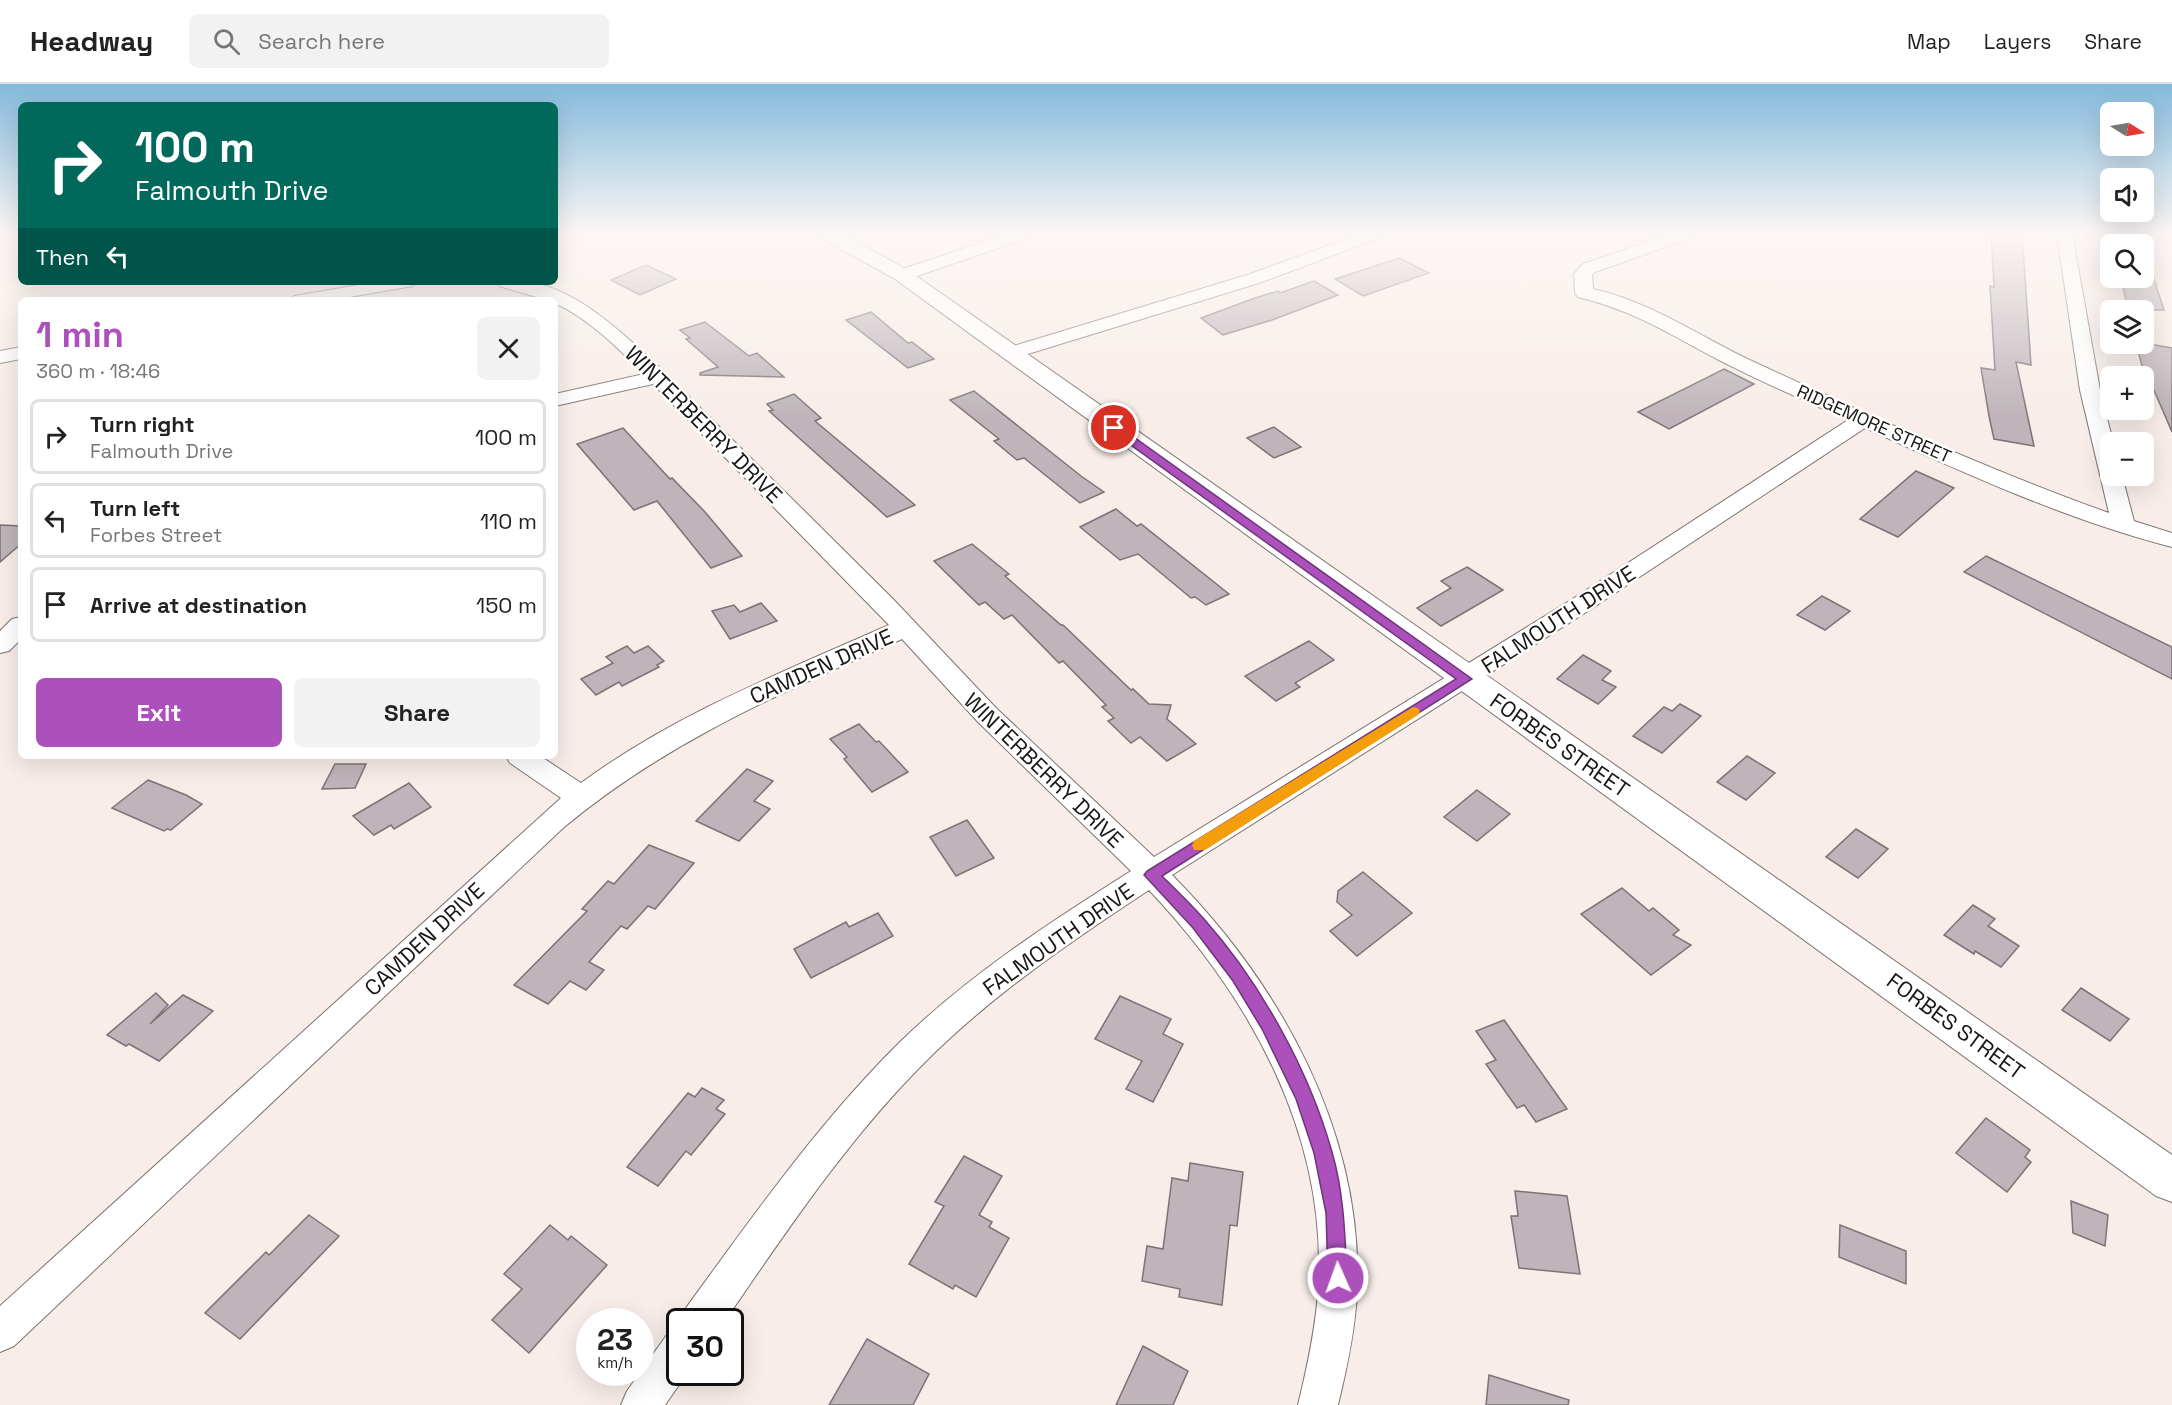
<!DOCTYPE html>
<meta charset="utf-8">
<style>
:root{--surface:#fff;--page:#f2f2f2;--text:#222;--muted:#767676;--line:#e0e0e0;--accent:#ac50bb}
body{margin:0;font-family:"Space Grotesk",sans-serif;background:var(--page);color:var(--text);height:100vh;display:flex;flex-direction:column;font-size:22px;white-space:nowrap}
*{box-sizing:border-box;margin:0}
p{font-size:20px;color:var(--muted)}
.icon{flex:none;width:33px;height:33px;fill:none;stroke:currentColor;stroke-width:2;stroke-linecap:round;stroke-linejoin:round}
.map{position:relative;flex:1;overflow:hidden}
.panel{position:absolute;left:18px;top:213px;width:540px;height:462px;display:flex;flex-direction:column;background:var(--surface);border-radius:9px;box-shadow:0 6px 24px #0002}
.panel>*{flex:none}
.guide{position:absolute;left:18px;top:18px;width:540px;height:183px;border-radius:9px;box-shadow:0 6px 24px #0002;background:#00695c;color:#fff;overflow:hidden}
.needle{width:39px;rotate:101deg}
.fabs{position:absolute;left:2100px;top:18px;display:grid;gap:12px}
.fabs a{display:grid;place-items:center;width:54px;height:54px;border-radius:9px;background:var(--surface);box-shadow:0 6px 24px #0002;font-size:30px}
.speed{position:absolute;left:576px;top:1224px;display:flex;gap:12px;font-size:30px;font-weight:700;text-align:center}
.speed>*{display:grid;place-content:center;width:78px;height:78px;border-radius:50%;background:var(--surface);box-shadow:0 6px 24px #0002;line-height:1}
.speed small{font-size:15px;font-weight:400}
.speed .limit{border:3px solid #111;border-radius:9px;background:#fff;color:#111}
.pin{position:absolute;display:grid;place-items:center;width:51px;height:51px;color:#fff;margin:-26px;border:3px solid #fff;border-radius:50%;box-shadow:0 2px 6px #0007}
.me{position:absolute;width:66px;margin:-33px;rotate:358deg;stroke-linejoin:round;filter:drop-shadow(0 0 4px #0008)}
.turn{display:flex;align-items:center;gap:21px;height:126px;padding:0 18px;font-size:27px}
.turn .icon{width:78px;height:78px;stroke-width:2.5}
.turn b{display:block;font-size:42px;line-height:51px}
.then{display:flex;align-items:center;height:57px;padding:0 18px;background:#0003;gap:12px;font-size:22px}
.round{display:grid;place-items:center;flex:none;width:63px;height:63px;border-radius:9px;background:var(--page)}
.head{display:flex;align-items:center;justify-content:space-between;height:102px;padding:0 18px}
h1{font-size:36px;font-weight:700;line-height:45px;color:var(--accent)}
.action{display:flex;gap:12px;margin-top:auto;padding:12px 18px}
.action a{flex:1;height:69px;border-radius:9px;background:var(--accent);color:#fff;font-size:24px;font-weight:700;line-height:69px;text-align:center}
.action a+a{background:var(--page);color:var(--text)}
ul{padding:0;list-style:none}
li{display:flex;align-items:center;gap:18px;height:75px;margin:0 12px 9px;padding:0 6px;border:3px solid var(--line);border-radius:9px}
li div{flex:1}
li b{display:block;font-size:22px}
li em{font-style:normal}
header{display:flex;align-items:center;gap:36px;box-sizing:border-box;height:84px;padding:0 30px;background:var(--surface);border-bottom:2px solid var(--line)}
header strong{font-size:28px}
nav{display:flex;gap:33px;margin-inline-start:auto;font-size:21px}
.search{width:420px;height:54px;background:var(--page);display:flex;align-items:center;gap:15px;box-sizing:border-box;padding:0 21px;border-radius:9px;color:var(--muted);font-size:22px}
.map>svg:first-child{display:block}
.building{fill:#beb4b9;stroke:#7c7377;stroke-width:1.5}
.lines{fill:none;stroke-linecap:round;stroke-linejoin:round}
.minor-casing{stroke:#7d736f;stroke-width:2}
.tertiary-casing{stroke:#7d736f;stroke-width:2}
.minor{fill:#fff;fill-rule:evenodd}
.tertiary{fill:#fff;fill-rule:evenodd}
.route{fill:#ac50bb;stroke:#70347a;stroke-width:1.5}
.slow{fill:#f59e0b}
.labels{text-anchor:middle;stroke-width:5;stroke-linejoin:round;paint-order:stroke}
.far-street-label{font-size:18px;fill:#1a1614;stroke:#fff}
.street-label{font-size:22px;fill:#1a1614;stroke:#fff}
</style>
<header>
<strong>Headway</strong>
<div class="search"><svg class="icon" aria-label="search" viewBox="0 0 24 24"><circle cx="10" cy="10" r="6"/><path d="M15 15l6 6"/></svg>Search here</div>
<nav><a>Map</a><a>Layers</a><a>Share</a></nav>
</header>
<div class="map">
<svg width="2172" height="1321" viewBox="0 0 2172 1321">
<rect width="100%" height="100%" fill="#f8ede8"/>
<g class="building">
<polygon points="1991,149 2022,149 2031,281 2016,278 2034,362 1994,355 1989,332 1981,284 1995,286 1991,219 1990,202 1994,203"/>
<polygon points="2110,152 2142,157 2143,160 2112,160"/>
<polygon points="2144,162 2151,186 2164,226 2128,226 2121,194 2144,194"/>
<polygon points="1399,174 1429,189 1363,212 1335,195"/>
<polygon points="646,181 676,195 640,211 611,196"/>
<polygon points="1314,197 1338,211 1272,236 1223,251 1201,234 1255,214 1278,207 1280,209"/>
<polygon points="871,228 908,259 912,258 934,275 908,284 846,236"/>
<polygon points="705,238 749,272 757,269 784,293 700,291 700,289 718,283 686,255 690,254 680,246"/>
<polygon points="2144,259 2172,264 2172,348 2153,304 2148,303 2136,260"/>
<polygon points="1724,285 1754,300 1669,345 1638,328"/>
<polygon points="974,307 1081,392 1104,408 1080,419 1024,374 1017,376 994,357 999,355 950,316"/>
<polygon points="794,310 821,334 815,337 915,421 887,433 769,327 773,326 767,320"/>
<polygon points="1274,343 1301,363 1274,374 1247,354"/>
<polygon points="623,344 670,395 672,394 705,428 742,472 711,484 657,417 634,426 577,360"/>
<polygon points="1916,387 1954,404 1898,453 1860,435"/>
<polygon points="1116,425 1137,442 1141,440 1229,510 1206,521 1195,513 1191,514 1138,470 1120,476 1080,443"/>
<polygon points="0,441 21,442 21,460 0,478"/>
<polygon points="972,460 1009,490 1005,492 1061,541 1063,541 1131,606 1133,605 1149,620 1171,621 1167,635 1196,660 1167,677 1140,653 1131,659 1108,637 1114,634 1102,623 1106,621 1063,577 1059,579 1012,531 1004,535 985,518 979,521 934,477"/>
<polygon points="1986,472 2172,563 2172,595 1964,488"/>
<polygon points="1467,483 1503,506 1441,542 1417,524 1451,504 1441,497"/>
<polygon points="1822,512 1850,527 1825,546 1797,531"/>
<polygon points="761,519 777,537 730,555 712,527 734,521 740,528"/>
<polygon points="1309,557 1334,576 1295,599 1300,603 1276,617 1245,592"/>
<polygon points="627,562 634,569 648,562 664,577 657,581 659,583 622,602 619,598 596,611 581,595 613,579 606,573"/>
<polygon points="1583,571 1611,587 1602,596 1616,603 1598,620 1557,595"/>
<polygon points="1680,620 1701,632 1662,669 1633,652 1664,623 1672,627"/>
<polygon points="859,640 876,658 879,657 908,688 872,708 844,675 847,673 830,655"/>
<polygon points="1747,672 1775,689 1746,716 1717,698"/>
<polygon points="335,680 366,680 355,704 322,705"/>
<polygon points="747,685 773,697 754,717 770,725 739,757 696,737"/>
<polygon points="148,696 186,711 202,720 171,746 167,745 164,747 112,724"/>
<polygon points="409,699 431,723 394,745 391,741 374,751 353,732"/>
<polygon points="1477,706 1510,730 1477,757 1444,733"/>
<polygon points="967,736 994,774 956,792 930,753"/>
<polygon points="1856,745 1888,765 1858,794 1826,773"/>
<polygon points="649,761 694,779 655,825 648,822 627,845 621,842 589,878 604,886 586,906 570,897 548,920 514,901 587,827 582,825 608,797 614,800"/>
<polygon points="1363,788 1412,829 1357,872 1330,847 1352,831 1337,818 1338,807"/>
<polygon points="1622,804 1649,827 1653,824 1679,846 1673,851 1691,861 1651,891 1581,830"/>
<polygon points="1973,821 1995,835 1988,842 2019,862 2001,883 1975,867 1974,870 1944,851"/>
<polygon points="878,829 893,852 811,894 794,865 846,838 849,843"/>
<polygon points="2081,904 2129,935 2110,957 2062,926"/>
<polygon points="156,909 168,921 150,940 183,911 213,927 159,977 129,960 126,962 107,951"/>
<polygon points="1120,912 1171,935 1163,950 1183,960 1153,1018 1126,1005 1142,977 1095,955"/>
<polygon points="1504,936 1567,1025 1536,1038 1524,1021 1517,1024 1486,980 1496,976 1476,947"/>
<polygon points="702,1004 724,1016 716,1025 725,1030 691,1071 686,1067 658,1102 627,1083 688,1009 695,1013"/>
<polygon points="1986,1034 2030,1066 2025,1073 2031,1078 2007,1108 1956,1069"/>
<polygon points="964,1072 1002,1092 979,1131 992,1138 989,1143 1009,1154 976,1213 955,1201 953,1205 909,1180 944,1122 935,1118"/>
<polygon points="1190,1079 1243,1088 1237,1142 1230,1141 1222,1221 1179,1213 1180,1205 1142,1197 1147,1162 1163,1165 1172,1094 1188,1097"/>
<polygon points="1515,1107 1567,1112 1580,1190 1519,1184 1511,1132 1518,1132"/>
<polygon points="2071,1117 2108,1131 2105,1162 2073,1149"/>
<polygon points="309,1131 339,1152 240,1255 205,1229 266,1168 269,1171"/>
<polygon points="550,1141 568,1156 571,1152 607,1181 529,1269 492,1236 522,1205 504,1190"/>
<polygon points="1840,1141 1906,1167 1906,1200 1839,1173"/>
<polygon points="867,1255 929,1290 913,1321 829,1321"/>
<polygon points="1143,1262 1188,1287 1173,1321 1116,1321"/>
<polygon points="1489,1291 1569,1316 1568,1321 1486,1321"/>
</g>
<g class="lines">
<g class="minor-casing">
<g id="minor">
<polygon points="1011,149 1036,149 1034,152 908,195 896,195 893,191 896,187"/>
<polygon points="1363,149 1387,149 1385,152 1259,199 1018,273 1004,273 1002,269 1004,265 1247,191"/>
<path d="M1674 149H1699L1697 152 1595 188 1592 191 1593 205C1652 218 1700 253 1754 278 1871 332 1988 386 2109 429L2080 306 2057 151 2072 149 2100 306 2113 358H2110V392H2122L2134 437 2172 449V463C2067 436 1964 389 1865 344L1588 527 1172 791C1281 901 1364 1050 1357 1209 1355 1247 1347 1284 1338 1321H1298C1307 1284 1315 1247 1318 1209 1329 1055 1252 915 1149 806 1070 858 992 911 925 978 847 1056 786 1148 724 1238H681L686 1224C753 1132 819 1038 900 958 969 891 1050 838 1131 787L978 638 902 555C778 611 669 656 563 744L14 1262 0 1268V1222L561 714 510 679 506 672H540L581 699C675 630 783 588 889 541L653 300 555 322V310L644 290C618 264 589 235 555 219V216H547L499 202 496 198C507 198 518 197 529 198 577 206 615 243 650 274L893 515 996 624 1154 773 1571 516 1848 336C1805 317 1762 298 1719 276 1669 250 1635 227 1578 213L1575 209 1574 190 1583 180Z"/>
<polygon points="376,198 416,198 413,202 407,203 332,216 291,216 294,212 300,211"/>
<polygon points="21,263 21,275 0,279 0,267"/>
<polygon points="21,533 21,555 9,567 0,569 0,547 12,535"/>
<polygon points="680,1246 680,1288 688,1288 665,1321 621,1321 627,1307 666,1252"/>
</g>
</g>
<g class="tertiary-casing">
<polygon id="tertiary" points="816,149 841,149 909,187 2172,1071 2172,1118 2156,1112 895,195 819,153"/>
</g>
<use href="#minor" class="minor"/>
<use href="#tertiary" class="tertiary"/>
</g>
<linearGradient id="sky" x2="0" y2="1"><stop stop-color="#83badc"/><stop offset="0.45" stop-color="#fcf7f5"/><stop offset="1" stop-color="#fcf7f5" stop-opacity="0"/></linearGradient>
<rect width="2172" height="334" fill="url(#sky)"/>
<path class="route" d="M1110 341H1117L1472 595 1162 792C1176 806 1191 820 1204 835 1260 898 1309 986 1332 1068 1344 1109 1345 1152 1347 1194L1345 1201 1338 1204 1331 1201 1328 1194 1326 1129 1314 1069 1296 1015 1262 945 1233 897 1193 844 1144 791 1147 787 1456 595 1110 346Z"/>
<polygon class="slow" points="1413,623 1418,624 1420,628 1418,631 1205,766 1194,766 1192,761 1194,757"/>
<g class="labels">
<g class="far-street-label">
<text transform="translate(1874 340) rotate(24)" y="6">RIDGEMORE STREET</text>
</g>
<g class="street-label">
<text transform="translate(704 340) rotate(45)" y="8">WINTERBERRY DRIVE</text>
<text transform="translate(1558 535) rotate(-33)" y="8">FALMOUTH DRIVE</text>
<text transform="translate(821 582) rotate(-24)" y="8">CAMDEN DRIVE</text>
<text transform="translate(1560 661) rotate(35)" y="8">FORBES STREET</text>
<text transform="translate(1044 686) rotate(44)" y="8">WINTERBERRY DRIVE</text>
<text transform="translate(424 855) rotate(-43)" y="8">CAMDEN DRIVE</text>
<text transform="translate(1058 855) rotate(-35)" y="8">FALMOUTH DRIVE</text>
<text transform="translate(1956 942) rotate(36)" y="8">FORBES STREET</text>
</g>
</g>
</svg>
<div class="fabs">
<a><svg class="needle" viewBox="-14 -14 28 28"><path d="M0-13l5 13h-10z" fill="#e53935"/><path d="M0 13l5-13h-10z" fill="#767676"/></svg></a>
<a><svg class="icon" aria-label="sound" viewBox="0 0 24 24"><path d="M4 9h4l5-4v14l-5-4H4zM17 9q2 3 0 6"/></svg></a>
<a><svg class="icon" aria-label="search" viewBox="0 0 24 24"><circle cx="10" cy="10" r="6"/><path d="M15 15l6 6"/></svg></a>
<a><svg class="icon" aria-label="layers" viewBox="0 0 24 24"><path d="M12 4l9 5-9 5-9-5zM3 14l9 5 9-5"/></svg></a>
<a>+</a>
<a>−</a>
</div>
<div class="speed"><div>23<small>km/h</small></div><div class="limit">30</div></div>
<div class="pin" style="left:1114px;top:344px;background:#d93025"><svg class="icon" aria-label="arrive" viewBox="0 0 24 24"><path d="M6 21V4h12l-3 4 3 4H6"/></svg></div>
<svg class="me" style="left:1338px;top:1194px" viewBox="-20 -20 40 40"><circle r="17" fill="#ac50bb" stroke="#fff" stroke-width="3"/><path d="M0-11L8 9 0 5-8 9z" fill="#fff"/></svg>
<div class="guide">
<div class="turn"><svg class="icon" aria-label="right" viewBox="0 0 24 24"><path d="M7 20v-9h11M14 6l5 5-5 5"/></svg><div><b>100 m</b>Falmouth Drive</div></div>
<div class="then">Then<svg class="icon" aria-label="left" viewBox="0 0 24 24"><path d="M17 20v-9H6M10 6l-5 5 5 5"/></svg></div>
</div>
<section class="panel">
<div class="head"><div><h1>1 min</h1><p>360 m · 18:46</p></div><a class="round"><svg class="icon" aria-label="close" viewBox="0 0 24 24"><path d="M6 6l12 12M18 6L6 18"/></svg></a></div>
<ul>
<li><svg class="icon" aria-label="right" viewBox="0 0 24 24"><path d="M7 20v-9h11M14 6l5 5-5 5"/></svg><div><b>Turn right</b><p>Falmouth Drive</p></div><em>100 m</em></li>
<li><svg class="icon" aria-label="left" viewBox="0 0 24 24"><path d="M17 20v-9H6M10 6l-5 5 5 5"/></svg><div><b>Turn left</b><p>Forbes Street</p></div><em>110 m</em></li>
<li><svg class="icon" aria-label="arrive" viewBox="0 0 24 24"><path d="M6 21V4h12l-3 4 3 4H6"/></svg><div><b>Arrive at destination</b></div><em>150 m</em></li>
</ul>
<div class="action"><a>Exit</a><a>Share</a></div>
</section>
</div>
